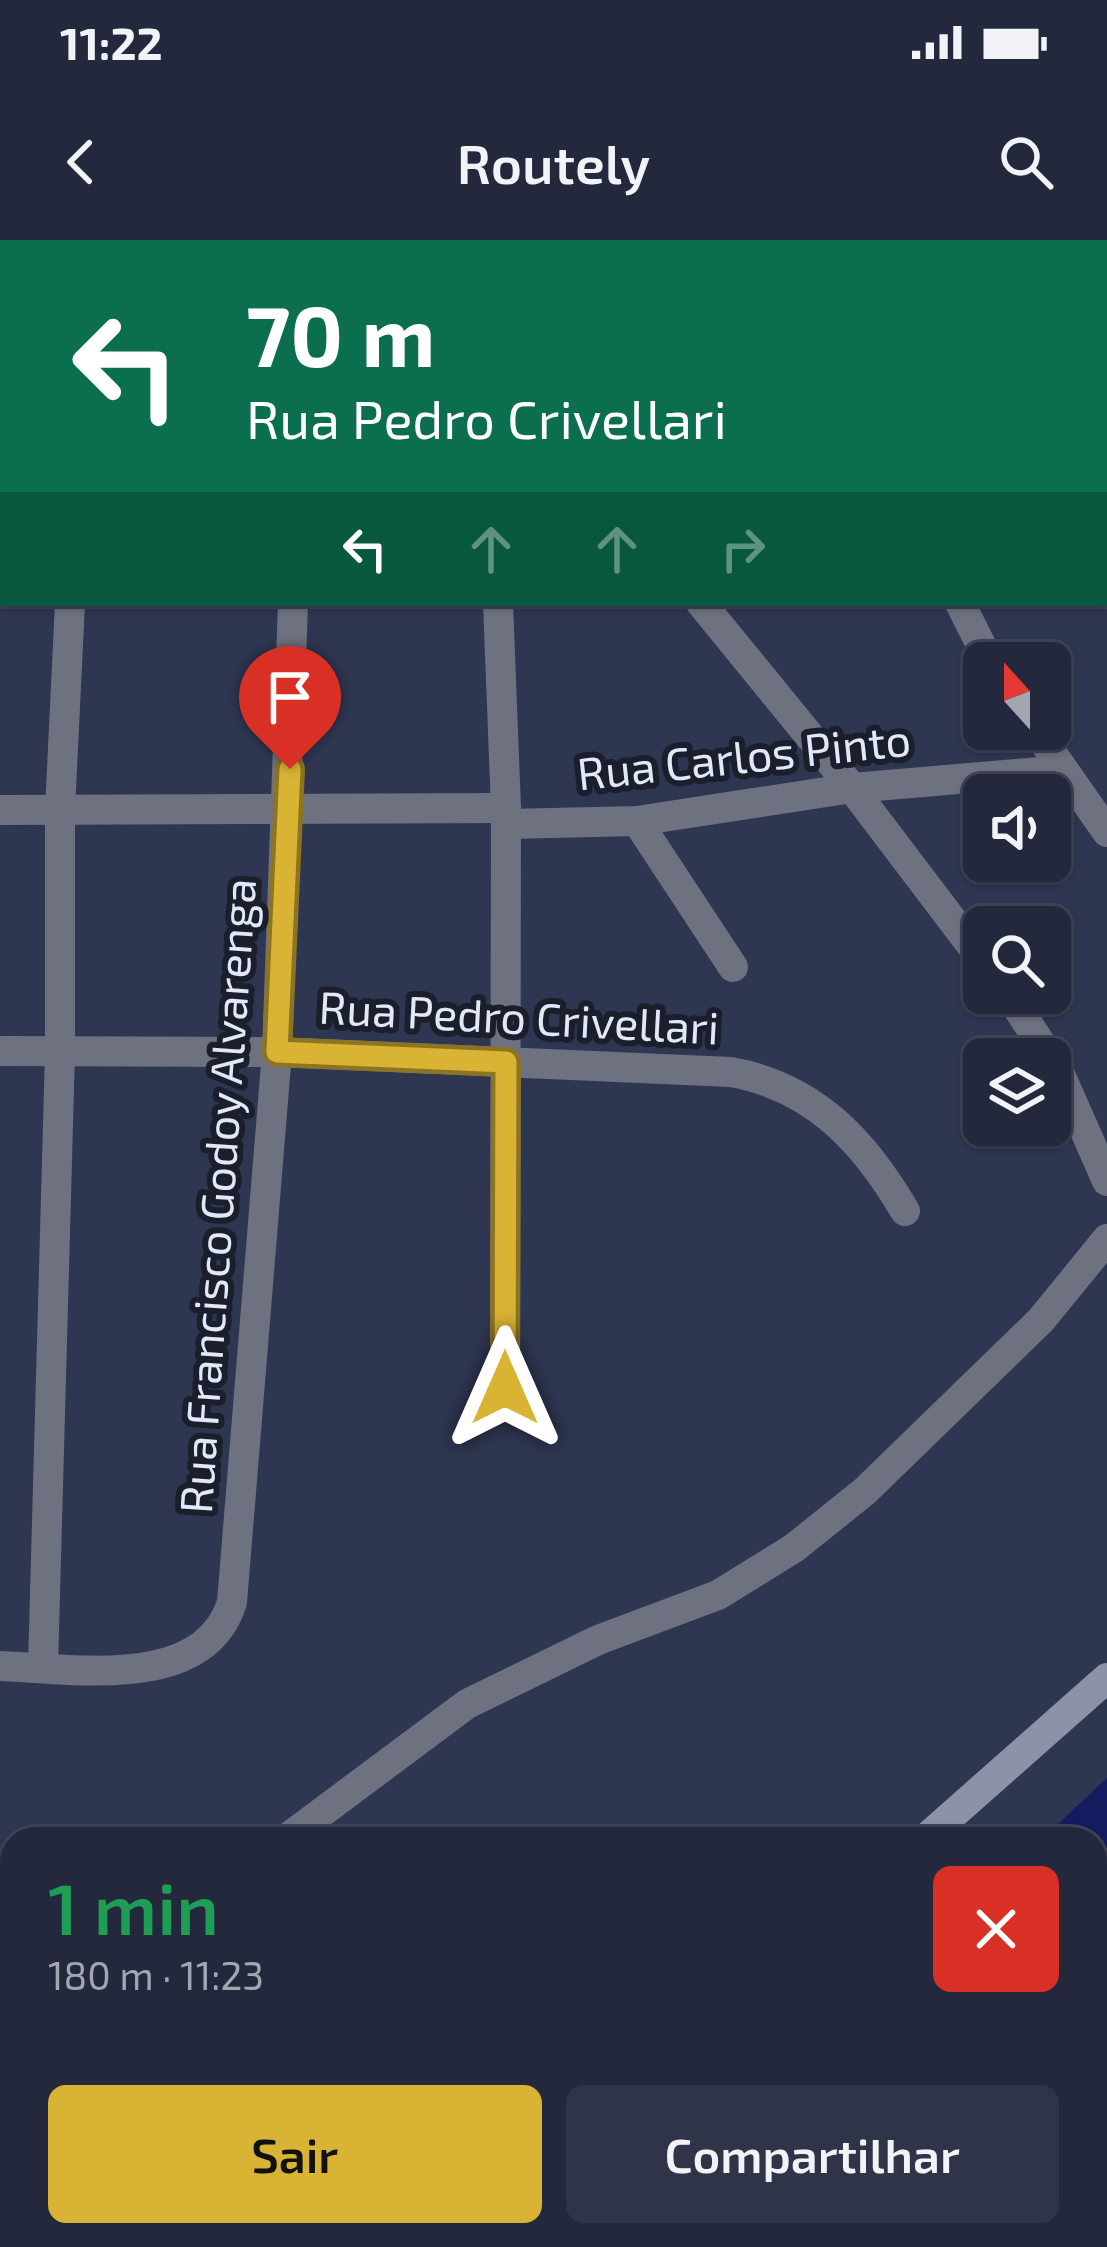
<!DOCTYPE html>
<html lang="pt">
<meta charset="utf-8">
<style>
:root{--surface:#23283d;--page:#2f3448;--text:#f1f3f6;--muted:#a3a6b0;--line:#404457;--accent:#d9b334}
body{margin:0;font-family:"Exo 2",sans-serif;background:var(--page);color:var(--text);height:100vh;display:flex;flex-direction:column;font-size:45px;white-space:nowrap}
*{box-sizing:border-box;margin:0}
p{font-size:39px;color:var(--muted)}
.icon{flex:none;width:66px;height:66px;fill:none;stroke:currentColor;stroke-width:2;stroke-linecap:round;stroke-linejoin:round}
.map{position:relative;flex:1;overflow:hidden}
.drawer{position:absolute;left:0px;top:1587px;width:1107px;height:420px;display:flex;flex-direction:column;background:var(--surface);border-radius:36px 36px 0 0;box-shadow:0 3px 9px #0004,0 0 0 3px var(--line)}
.drawer>*{flex:none}
.hud{position:absolute;left:0px;top:0px;width:1107px;height:366px;box-shadow:0 3px 9px #0004,0 0 0 3px var(--line);background:#0b6e4f;color:#fff;overflow:hidden}
.needle{width:78px;rotate:339deg}
.controls{position:absolute;left:963px;top:402px;display:grid;gap:24px}
.controls a{display:grid;place-items:center;width:108px;height:108px;border-radius:18px;background:var(--surface);box-shadow:0 3px 9px #0004,0 0 0 3px var(--line);font-size:60px}
.pin{position:absolute;display:grid;place-items:center;width:102px;height:102px;color:#fff;margin:-123px -51px;border-radius:50% 50% 50% 0;rotate:-45deg;box-shadow:0 0 12px #0007}
.pin .icon{rotate:45deg}
.me{position:absolute;width:132px;margin:-66px;rotate:0deg;stroke-linejoin:round;filter:drop-shadow(0 0 9px #0008)}
.turn{display:flex;align-items:center;gap:42px;height:252px;padding:0 48px;font-size:54px}
.turn .icon{width:156px;height:156px;stroke-width:2.5}
.turn b{display:block;font-size:84px;line-height:102px}
.lanes{display:flex;align-items:center;height:114px;padding:0 48px;background:#0003;justify-content:center;gap:60px;direction:ltr}
.lanes .off{opacity:.35}
.round{display:grid;place-items:center;flex:none;width:126px;height:126px;border-radius:18px;background:var(--page)}
.headline{display:flex;align-items:center;justify-content:space-between;height:204px;padding:0 48px}
h1{font-size:72px;font-weight:600;line-height:90px;color:#1e9e55}
.primary-button{display:flex;gap:24px;margin-top:auto;padding:24px 48px}
.primary-button a{flex:1;height:138px;border-radius:18px;background:var(--accent);color:#111;font-size:48px;font-weight:600;line-height:138px;text-align:center}
.primary-button a+a{background:var(--page);color:var(--text)}
.status{display:flex;justify-content:space-between;align-items:center;height:84px;padding:0 60px;background:var(--surface);direction:ltr}
.status svg{height:33px;fill:currentColor}
header{display:flex;justify-content:space-between;align-items:center;height:156px;padding:0 48px;background:var(--surface);font-size:54px;font-weight:600}
.map>svg:first-child{display:block}
.green{fill:#475793}
.water{fill:#141b5e}
.lines{fill:none;stroke-linecap:round;stroke-linejoin:round}
.street{stroke:#6e7280;stroke-width:30}
.secondary{stroke:#8c93a8;stroke-width:30}
.route-casing{stroke:#8d7422;stroke-width:30}
.route{stroke:#d9b334;stroke-width:21}
.labels{text-anchor:middle;stroke-width:12;stroke-linejoin:round;paint-order:stroke}
.street-label{font-size:45px;fill:#e2e8f9;stroke:#1b1e2b}
</style>
<div class="status"><b>11:22</b><svg viewBox="0 0 49 12"><path d="M0 12V9h3v3zM5 12V6h3v6zM10 12V3h3v9zM15 12V0h3v12zM26 1h20v11H26zM47 4h2v5h-2z"/></svg></div>
<header><svg class="icon" aria-label="back" viewBox="0 0 24 24"><path d="M15 5l-7 7 7 7"/></svg>Routely<svg class="icon" aria-label="search" viewBox="0 0 24 24"><circle cx="10" cy="10" r="6"/><path d="M15 15l6 6"/></svg></header>
<div class="map">
<svg width="1107" height="2007" viewBox="0 0 1107 2007">
<rect width="100%" height="100%" fill="#2f3651"/>
<polygon class="green" points="595,1995 689,1995 711,2003 709,2007 589,2007"/>
<g class="water">
<polygon points="1107,1538 1107,1837 1095,1848 1095,1599 1042,1599"/>
<polygon points="713,1995 979,1995 973,2007 709,2007"/>
</g>
<g class="lines">
<g class="street">
<polyline points="72,0 72,3"/>
<polyline points="724,0 728,3"/>
<polyline points="300,3 300,0"/>
<polyline points="499,3 499,0"/>
<polyline points="0,50 3,50"/>
<polyline points="1104,240 1107,242"/>
<polyline points="0,283 3,283"/>
<polyline points="498,363 506,568 505,1148"/>
<polyline points="701,363 852,548 984,722"/>
<polyline points="960,363 990,423"/>
<polyline points="1035,489 1107,592"/>
<polyline points="0,570 506,568"/>
<polyline points="637,581 733,727"/>
<polyline points="506,584 637,581 852,548 1063,530"/>
<polyline points="1008,753 1059,832 1107,941"/>
<path d="M0 811 277 812 731 832C814 847 864 901 905 971"/>
<path d="M0 1426C71 1428 204 1453 232 1362L277 812 293 363"/>
<polyline points="43,1427 60,812 60,570 70,363"/>
<polyline points="286,1599 467,1464 598,1400 718,1355 794,1308 865,1251 1041,1080 1107,999"/>
</g>
<g class="secondary">
<polyline points="925,1599 1107,1438"/>
<polyline points="0,1820 12,1830"/>
<polyline points="241,1995 254,2007"/>
<polyline points="570,2007 576,1995"/>
</g>
</g>
<g class="lines">
<g class="route-casing">
<polyline id="route" points="290,529 277,812 506,822 505,1148"/>
</g>
<use href="#route" class="route"/>
</g>
<g class="labels">
<g class="street-label">
<text transform="translate(744 517) rotate(-6)" y="16">Rua Carlos Pinto</text>
<text transform="translate(519 778) rotate(3)" y="16">Rua Pedro Crivellari</text>
<text transform="translate(218 956) rotate(-86)" y="16">Rua Francisco Godoy Alvarenga</text>
</g>
</g>
</svg>
<div class="controls">
<a><svg class="needle" viewBox="-14 -14 28 28"><path d="M0-13l5 13h-10z" fill="#e53935"/><path d="M0 13l5-13h-10z" fill="#a3a6b0"/></svg></a>
<a><svg class="icon" aria-label="sound" viewBox="0 0 24 24"><path d="M4 9h4l5-4v14l-5-4H4zM17 9q2 3 0 6"/></svg></a>
<a><svg class="icon" aria-label="search" viewBox="0 0 24 24"><circle cx="10" cy="10" r="6"/><path d="M15 15l6 6"/></svg></a>
<a><svg class="icon" aria-label="layers" viewBox="0 0 24 24"><path d="M12 4l9 5-9 5-9-5zM3 14l9 5 9-5"/></svg></a>
</div>
<div class="pin" style="left:290px;top:529px;background:#d93025"><svg class="icon" aria-label="arrive" viewBox="0 0 24 24"><path d="M6 21V4h12l-3 4 3 4H6"/></svg></div>
<svg class="me" style="left:505px;top:1148px" viewBox="-20 -20 40 40"><path d="M0-17L14 15 0 8-14 15z" fill="#d9b334" stroke="#fff" stroke-width="4"/></svg>
<div class="hud">
<div class="turn"><svg class="icon" aria-label="left" viewBox="0 0 24 24"><path d="M17 20v-9H6M10 6l-5 5 5 5"/></svg><div><b>70 m</b>Rua Pedro Crivellari</div></div>
<div class="lanes"><svg class="icon" aria-label="left" viewBox="0 0 24 24"><path d="M17 20v-9H6M10 6l-5 5 5 5"/></svg><svg class="icon off" aria-label="ahead" viewBox="0 0 24 24"><path d="M12 20V5M6 11l6-6 6 6"/></svg><svg class="icon off" aria-label="ahead" viewBox="0 0 24 24"><path d="M12 20V5M6 11l6-6 6 6"/></svg><svg class="icon off" aria-label="right" viewBox="0 0 24 24"><path d="M7 20v-9h11M14 6l5 5-5 5"/></svg></div>
</div>
<section class="drawer">
<div class="headline"><div><h1>1 min</h1><p>180 m · 11:23</p></div><a class="round" style="background:#d93025;color:#fff"><svg class="icon" aria-label="close" viewBox="0 0 24 24"><path d="M6 6l12 12M18 6L6 18"/></svg></a></div>
<div class="primary-button"><a>Sair</a><a>Compartilhar</a></div>
</section>
</div>
